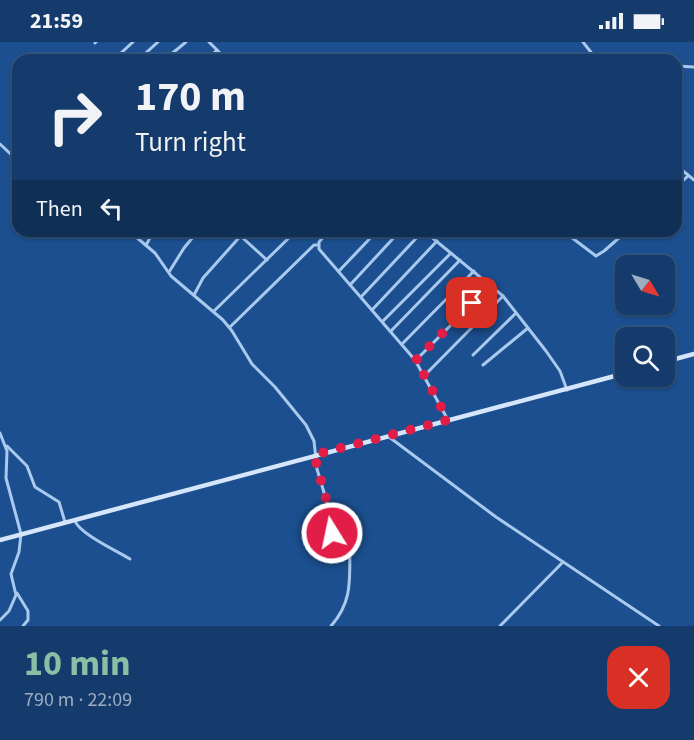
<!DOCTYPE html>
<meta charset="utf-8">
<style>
:root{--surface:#143b6b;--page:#1d4271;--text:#f1f3f6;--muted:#9dadc1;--line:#33557e;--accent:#8abfa5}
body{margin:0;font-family:"Source Sans 3",sans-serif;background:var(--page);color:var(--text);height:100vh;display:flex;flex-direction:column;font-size:22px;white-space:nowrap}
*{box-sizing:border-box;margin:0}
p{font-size:20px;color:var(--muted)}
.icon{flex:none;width:33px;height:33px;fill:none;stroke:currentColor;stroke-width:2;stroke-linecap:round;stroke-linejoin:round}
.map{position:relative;height:584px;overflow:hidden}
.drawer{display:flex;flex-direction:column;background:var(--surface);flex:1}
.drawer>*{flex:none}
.hud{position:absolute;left:12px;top:12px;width:670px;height:183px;border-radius:18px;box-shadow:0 2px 4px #0004,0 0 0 2px var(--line);background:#143b6b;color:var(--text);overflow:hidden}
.needle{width:39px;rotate:128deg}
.buttons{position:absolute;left:615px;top:213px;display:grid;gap:12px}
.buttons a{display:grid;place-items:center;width:60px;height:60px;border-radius:12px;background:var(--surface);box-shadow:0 2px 4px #0004,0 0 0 2px var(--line);font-size:30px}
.pin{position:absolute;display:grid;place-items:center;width:51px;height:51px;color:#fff;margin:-26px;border-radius:12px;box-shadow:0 3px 9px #0006}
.me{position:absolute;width:66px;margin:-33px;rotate:350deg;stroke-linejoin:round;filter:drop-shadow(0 0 4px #0008)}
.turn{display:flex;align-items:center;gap:21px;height:126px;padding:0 24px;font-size:27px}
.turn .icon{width:78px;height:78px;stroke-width:2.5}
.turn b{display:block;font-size:42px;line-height:51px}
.then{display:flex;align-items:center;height:57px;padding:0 24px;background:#0003;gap:12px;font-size:22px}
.round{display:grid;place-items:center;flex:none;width:63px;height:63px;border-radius:18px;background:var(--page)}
.overview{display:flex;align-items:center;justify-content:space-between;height:102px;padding:0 24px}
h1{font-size:36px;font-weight:700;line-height:45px;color:var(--accent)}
.status{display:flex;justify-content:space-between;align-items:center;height:42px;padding:0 30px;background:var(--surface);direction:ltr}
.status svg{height:16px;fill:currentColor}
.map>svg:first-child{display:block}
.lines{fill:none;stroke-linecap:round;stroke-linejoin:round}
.street{stroke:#a9c9ee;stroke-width:3}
.secondary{stroke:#d6e6fa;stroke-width:4.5}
.route{stroke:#e11d48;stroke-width:10;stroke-dasharray:0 18}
</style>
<div class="status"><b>21:59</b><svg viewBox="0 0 49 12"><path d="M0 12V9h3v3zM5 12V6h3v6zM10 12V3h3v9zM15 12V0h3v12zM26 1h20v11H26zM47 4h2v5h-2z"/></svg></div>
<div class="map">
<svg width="694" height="584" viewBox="0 0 694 584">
<rect width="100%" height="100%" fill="#1b4f8f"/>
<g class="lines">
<g class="street">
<polyline points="209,0 227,18"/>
<polyline points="583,0 597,18"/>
<polyline points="95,1 96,0"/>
<polyline points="121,11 133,0"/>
<polyline points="138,18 158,0"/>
<polyline points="164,18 186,0"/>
<polyline points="206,18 216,9"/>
<polyline points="676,24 694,25"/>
<polyline points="0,102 18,119"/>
<polyline points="676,123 694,138"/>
<polyline points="676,145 688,134"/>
<path d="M129 189 155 211 171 234 223 278 232 289 252 322 275 345 306 383 314 399 317 427 328 464V474L332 491 350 503C349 535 354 558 331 584"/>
<polyline points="235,189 267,218"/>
<polyline points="329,189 319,200 319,207 415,318 448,378"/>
<polyline points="424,189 503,254 546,309 560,329 567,348"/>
<polyline points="563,189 596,214 604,209 627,189"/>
<polyline points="146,203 154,189"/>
<polyline points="339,229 377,189"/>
<polyline points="169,230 184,206 198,189"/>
<polyline points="350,243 400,189"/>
<polyline points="194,253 203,236 245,189"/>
<polyline points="361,255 423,189"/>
<polyline points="372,268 437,199"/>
<polyline points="214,269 296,189"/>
<polyline points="383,279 451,211"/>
<polyline points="230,285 314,203 318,203"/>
<polyline points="391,289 460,218"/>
<polyline points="403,301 474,229"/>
<polyline points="473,313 516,271"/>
<polyline points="416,318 491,243"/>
<polyline points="483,323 528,286"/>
<polyline points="425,333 503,254"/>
<polyline points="0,391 7,409 6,436 21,492 19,510 11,532 16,553 9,569 0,578"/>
<polyline points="389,395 496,475 659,584"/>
<polyline points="7,404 27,424 35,445 59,460 65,480"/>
<path d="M75 479C80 492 117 509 130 517"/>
<polyline points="17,551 28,569 28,578 23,584"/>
<polyline points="500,584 563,520"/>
</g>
<g class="secondary">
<polyline points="664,320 694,312"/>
<polyline points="0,498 626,331"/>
</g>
</g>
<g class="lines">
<polyline class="route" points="332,491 328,474 328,464 314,413 448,378 416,318 472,261"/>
</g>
</svg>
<div class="buttons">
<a><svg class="needle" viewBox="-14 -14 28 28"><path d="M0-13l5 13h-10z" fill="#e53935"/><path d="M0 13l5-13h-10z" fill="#9dadc1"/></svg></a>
<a><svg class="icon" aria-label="search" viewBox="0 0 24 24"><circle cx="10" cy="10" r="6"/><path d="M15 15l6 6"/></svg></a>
</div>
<div class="pin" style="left:472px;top:261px;background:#d93025"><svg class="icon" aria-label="arrive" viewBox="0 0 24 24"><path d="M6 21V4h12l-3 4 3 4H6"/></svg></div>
<svg class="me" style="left:332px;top:491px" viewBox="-20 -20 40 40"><circle r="17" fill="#e11d48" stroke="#fff" stroke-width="3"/><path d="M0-11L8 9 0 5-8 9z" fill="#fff"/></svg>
<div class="hud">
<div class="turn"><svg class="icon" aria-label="right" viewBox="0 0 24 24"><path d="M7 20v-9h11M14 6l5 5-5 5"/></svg><div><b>170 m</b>Turn right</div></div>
<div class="then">Then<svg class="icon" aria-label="left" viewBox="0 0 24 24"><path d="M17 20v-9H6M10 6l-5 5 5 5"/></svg></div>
</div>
</div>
<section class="drawer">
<div class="overview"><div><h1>10 min</h1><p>790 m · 22:09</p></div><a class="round" style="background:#d93025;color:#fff"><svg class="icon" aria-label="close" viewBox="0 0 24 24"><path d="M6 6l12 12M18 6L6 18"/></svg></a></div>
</section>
